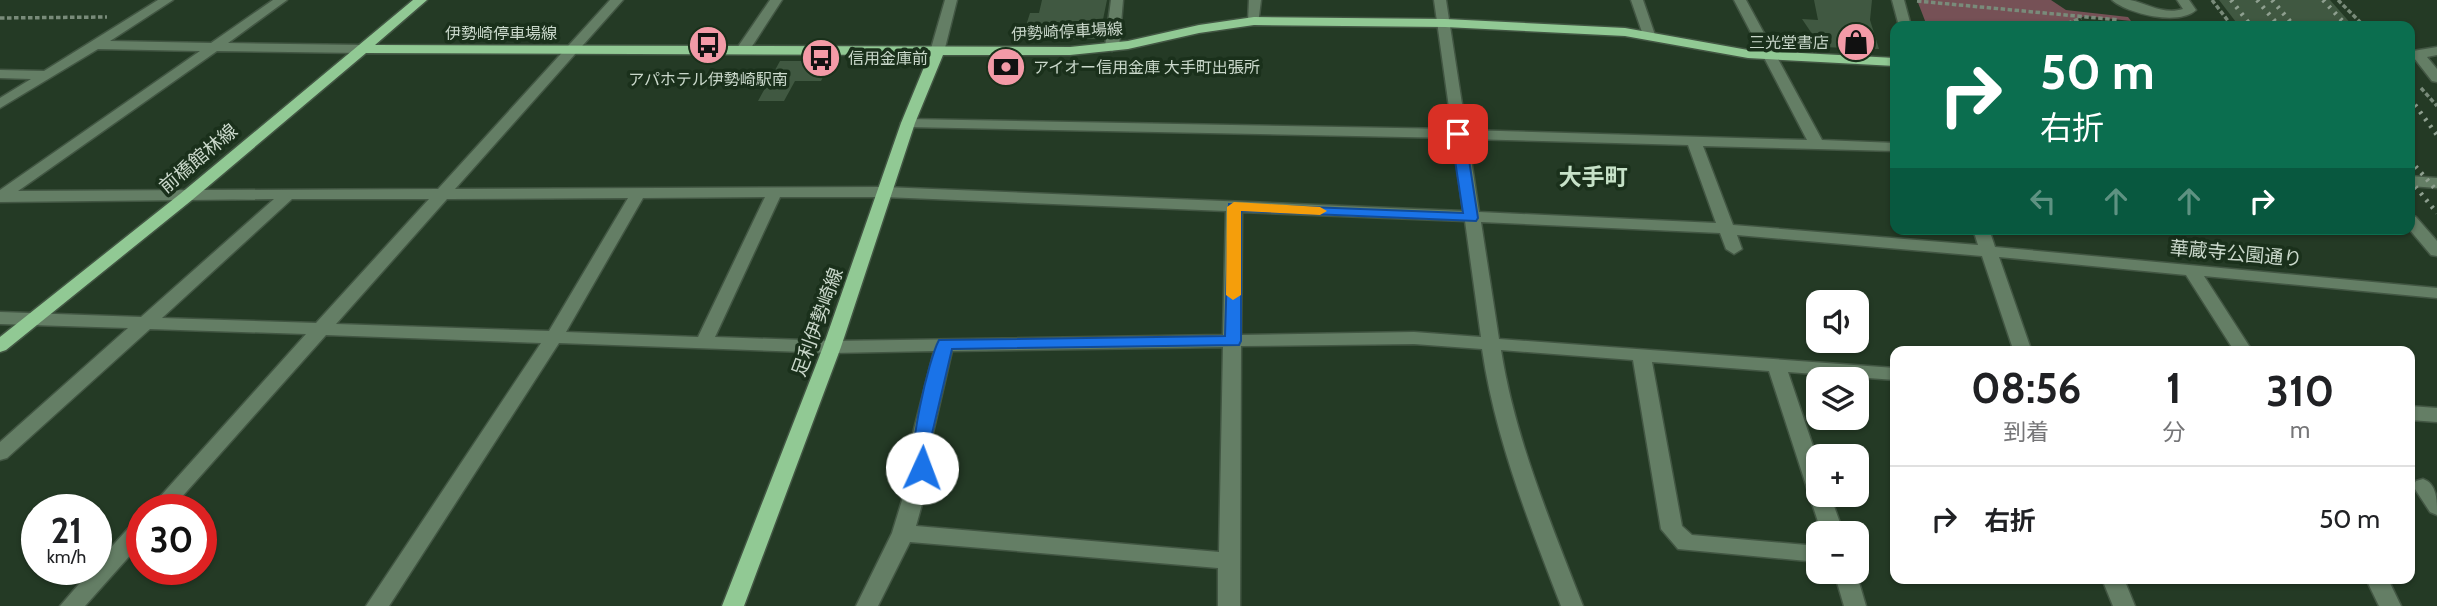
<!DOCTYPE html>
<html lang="ja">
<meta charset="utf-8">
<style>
:root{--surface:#fff;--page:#f6f6f6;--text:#202124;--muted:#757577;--line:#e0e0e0}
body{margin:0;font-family:Cabin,"Noto Sans JP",sans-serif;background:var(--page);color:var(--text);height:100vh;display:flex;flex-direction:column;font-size:26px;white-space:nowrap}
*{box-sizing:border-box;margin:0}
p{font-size:23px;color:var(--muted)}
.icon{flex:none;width:38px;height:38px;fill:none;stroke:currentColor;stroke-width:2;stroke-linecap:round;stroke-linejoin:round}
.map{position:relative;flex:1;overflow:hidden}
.sheet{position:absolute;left:1890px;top:346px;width:525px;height:238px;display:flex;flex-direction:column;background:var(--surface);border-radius:14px;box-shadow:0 2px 5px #0004}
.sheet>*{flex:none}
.banner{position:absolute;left:1890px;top:21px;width:525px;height:214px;border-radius:14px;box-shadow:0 2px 5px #0004;background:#0b6e4f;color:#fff;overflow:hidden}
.controls{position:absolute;left:1806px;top:290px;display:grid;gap:14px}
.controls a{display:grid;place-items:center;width:63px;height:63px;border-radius:14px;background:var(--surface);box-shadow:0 2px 5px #0004;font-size:35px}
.speed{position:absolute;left:21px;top:494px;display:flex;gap:14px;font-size:35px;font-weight:700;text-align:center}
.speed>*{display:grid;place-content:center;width:91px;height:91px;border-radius:50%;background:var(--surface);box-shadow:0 2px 5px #0004;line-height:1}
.speed small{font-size:18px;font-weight:400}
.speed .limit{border:10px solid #d22;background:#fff;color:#111}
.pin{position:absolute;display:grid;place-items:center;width:60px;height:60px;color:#fff;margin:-30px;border-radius:14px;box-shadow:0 4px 10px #0006}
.me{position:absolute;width:77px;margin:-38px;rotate:2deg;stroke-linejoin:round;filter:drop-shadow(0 0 5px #0008)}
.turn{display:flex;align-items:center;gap:24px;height:147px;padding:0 35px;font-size:32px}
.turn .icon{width:91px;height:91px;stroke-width:2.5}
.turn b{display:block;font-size:49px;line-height:60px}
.lanes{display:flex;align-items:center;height:66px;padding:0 35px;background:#0003;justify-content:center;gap:35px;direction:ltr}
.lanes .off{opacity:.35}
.eta{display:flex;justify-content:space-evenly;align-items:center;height:119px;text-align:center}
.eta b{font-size:42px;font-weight:800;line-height:49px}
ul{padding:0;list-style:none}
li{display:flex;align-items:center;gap:21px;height:105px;padding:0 35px;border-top:2px solid var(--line)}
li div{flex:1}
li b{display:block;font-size:26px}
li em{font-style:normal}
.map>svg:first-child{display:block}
.green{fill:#765156}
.building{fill:#405841}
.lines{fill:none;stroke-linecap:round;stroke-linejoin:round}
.minor-casing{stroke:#425643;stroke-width:3}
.major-casing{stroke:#425643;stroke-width:3}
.path{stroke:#798b7a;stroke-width:3.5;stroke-dasharray:4.5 2.5;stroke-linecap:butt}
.minor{fill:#647e65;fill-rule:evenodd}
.major{fill:#91c994;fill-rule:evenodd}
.rail{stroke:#8fa090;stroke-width:4.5;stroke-dasharray:2.5 6;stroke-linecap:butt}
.route{fill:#1a73e8;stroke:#114b97;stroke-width:2}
.slow{fill:#f59e0b}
.labels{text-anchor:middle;stroke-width:7;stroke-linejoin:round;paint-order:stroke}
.far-street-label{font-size:16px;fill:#cad8cb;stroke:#1a301b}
.far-poi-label{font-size:16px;fill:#cad8cb;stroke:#1a301b;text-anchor:start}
.street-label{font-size:19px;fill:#cad8cb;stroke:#1a301b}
.quarter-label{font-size:23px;font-weight:bold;fill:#c7e2c8;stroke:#1a301b}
</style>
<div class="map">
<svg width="2437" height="606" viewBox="0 0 2437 606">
<rect width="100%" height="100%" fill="#243a25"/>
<polygon class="green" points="1917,0 2051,0 2066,10 2128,17 2131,21 2085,16 2061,26 1927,26"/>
<g class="building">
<polygon points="1042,0 1107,0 1099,39 1022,38 1030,13 1039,13"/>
<polygon points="1814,0 1872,0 1870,20 1879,49 1821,47 1802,19 1818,20"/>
<polygon points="2219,0 2330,0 2353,26 2239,26"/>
<polygon points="780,61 831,61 821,81 795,81 784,101 758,101"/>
</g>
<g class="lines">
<g class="minor-casing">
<g id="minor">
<path d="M158 0H173L110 41 211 43 273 0H287L228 43 361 45 368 49 361 53 217 51 18 191 438 189 610 0H623L455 189 884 187 1463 211 1453 138 908 127 901 123 908 119 1452 129 1434 0H1446L1466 130 1807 140 1734 0H1746L1822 140 1895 143V151L1703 146 1733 225 1978 245 1973 229H1989L1995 247 2437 288V298L2204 276 2253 352H2235L2186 275 1999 257 2032 352H2014L1982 256 1737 235 1742 249 1734 254 1726 249 1720 233 1481 222 1499 339 1895 368V380L1788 372 1818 461V495H1830L1844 534H1822L1769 371 1652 362 1682 526 1692 535 1818 546V562L1678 549 1661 529 1633 360 1501 350C1515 439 1551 523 1583 606H1561C1529 523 1495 438 1482 349L1414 344 1241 346 1240 606H1218V568L910 542 878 606H856L892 533 912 468V437L934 351 832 353 559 343 389 606H366L541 343 326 335 171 509H149L306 334 150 329 7 458 0 460V442L128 328 0 324V312L141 317 274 199 0 202V190L200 51 98 49 0 108V98L31 79 0 78V70L44 71ZM1468 139 1688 145 1716 223 1479 212ZM765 197 698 337 566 332 643 198ZM780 197H884L1226 211 1223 335 832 341 715 337ZM628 198 549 331 336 324 447 199ZM292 199H429L316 323 162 318ZM1242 212 1465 221 1481 337 1414 332 1241 335ZM1223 347 1219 552 916 526 932 468V437L952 351Z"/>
<polygon points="770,0 782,0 747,54 737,54 735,51"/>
<polygon points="945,0 957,0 944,52 937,56 930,52"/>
<polygon points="1111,0 1123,0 1119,47 1112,51 1105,47"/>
<polygon points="1249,0 1261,0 1258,24 1250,24 1248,21"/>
<polygon points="1631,0 1643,0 1655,35 1654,38 1649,39 1643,35"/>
<polygon points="1892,0 1904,0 1911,26 1899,26"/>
<path d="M2112 0C2118 0 2124 0 2130 0 2148 4 2164 15 2183 9L2177 0H2189L2196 10C2179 26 2128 14 2112 0Z"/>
<polygon points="2437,47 2437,55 2427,57 2437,69 2437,82 2432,81 2411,54 2413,51"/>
<polygon points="2410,176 2437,178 2437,188 2410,186"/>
<polygon points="2410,215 2416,217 2437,241 2437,256 2431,255 2409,229"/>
<polygon points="2410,406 2437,408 2437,422 2410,420"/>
<path d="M2423 479C2437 484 2437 500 2437 515L2430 512 2413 486 2416 481Z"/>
<polygon points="142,520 142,542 85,606 60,606 92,569 96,569 96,564 134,522"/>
<polygon points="1834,572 1856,572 1866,606 1844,606"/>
<polygon points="2102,579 2124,579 2135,606 2113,606"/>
<polygon points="2366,579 2388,579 2401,606 2379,606"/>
</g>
</g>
<g class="major-casing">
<polygon id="major" points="413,0 427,0 375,45 1070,47 1128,41 1199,25 1254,17 1445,19 1625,28 1748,50 1895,58 1895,66 1748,58 1625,36 1445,27 1254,25 1199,33 1128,49 1070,55 943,55 915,123 841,347 744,606 722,606 823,347 901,123 929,55 366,53 192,200 6,350 0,352 0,337 180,194"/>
</g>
<g class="path">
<polyline points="2212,0 2232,26"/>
<polyline points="2338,0 2364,26"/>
<polyline points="1917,1 2119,20"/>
<polyline points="0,18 107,17"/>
<polyline points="2061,26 2081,18"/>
<polyline points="2421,88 2437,106"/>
</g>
<use href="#minor" class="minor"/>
<use href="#major" class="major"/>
<g class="rail">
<polyline points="2231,0 2251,26"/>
<polyline points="2257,0 2279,26"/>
<polyline points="2272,0 2294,26"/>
<polyline points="2323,0 2347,26"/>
<polyline points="2410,98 2437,135"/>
<polyline points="2410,160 2437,191"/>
<polyline points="2410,180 2437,213"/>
</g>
</g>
<path class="route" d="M1458 130 1465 134 1478 218 1476 221 1241 211V341L1239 345 952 349 931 438 932 468 929 472H916C906 455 929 358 939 340L1225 336 1229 204 1463 213 1451 134Z"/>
<polygon class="slow" points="1234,202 1320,207 1327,211 1320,215 1241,211 1241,295 1233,300 1226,295 1227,207"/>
<defs>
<g id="shop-disc" transform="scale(2.0125)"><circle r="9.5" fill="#f39aa7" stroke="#1a301b"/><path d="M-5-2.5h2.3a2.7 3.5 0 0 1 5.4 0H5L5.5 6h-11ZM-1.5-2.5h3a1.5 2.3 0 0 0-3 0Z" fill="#111"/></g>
<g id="bus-disc" transform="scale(2.0125)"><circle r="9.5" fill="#f39aa7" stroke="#1a301b"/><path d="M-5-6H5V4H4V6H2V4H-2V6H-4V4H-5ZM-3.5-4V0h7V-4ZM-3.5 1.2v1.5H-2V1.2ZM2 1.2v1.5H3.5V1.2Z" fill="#111"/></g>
<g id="bank-disc" transform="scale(2.0125)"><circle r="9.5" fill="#f39aa7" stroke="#1a301b"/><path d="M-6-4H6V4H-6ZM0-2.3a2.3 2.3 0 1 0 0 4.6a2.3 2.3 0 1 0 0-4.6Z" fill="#111"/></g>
</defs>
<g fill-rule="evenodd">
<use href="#shop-disc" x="1856" y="42"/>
<use href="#bus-disc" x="708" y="45"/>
<use href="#bus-disc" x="821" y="58"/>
<use href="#bank-disc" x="1006" y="67"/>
</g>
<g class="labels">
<g class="far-street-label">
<text transform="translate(1067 31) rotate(-3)" y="6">伊勢崎停車場線</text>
<text x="501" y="39">伊勢崎停車場線</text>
</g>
<g class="far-poi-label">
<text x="1829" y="48" text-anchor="end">三光堂書店</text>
<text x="848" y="64">信用金庫前</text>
<text x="1033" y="73">アイオー信用金庫 大手町出張所</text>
<text x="708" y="85" text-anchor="middle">アパホテル伊勢崎駅南</text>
</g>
<g class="street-label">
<text transform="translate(198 158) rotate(-40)" y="7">前橋館林線</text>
<text transform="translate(2236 253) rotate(5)" y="7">華蔵寺公園通り</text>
<text transform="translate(817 322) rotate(-70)" y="7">足利伊勢崎線</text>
</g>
<g class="quarter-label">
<text x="1593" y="185">大手町</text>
</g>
</g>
</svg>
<div class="controls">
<a><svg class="icon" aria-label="sound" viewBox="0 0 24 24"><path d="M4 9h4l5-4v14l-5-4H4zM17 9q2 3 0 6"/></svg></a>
<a><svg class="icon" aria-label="layers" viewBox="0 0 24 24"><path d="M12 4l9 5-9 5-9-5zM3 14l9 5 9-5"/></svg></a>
<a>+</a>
<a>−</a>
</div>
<div class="speed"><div>21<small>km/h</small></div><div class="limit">30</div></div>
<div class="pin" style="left:1458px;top:134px;background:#d93025"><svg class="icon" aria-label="arrive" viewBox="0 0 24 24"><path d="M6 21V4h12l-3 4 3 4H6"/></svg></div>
<svg class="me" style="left:922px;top:468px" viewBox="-20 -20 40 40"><circle r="19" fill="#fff"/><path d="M0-13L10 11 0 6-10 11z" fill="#1a73e8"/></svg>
<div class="banner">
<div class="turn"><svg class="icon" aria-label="right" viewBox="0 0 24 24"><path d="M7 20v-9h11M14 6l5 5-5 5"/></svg><div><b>50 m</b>右折</div></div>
<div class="lanes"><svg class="icon off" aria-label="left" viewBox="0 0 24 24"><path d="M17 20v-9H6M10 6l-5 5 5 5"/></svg><svg class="icon off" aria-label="ahead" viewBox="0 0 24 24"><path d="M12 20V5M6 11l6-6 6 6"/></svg><svg class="icon off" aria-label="ahead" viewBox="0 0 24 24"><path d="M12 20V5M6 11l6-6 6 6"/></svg><svg class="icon" aria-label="right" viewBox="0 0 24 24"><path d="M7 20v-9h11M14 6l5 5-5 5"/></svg></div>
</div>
<section class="sheet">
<div class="eta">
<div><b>08:56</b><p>到着</p></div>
<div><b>1</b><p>分</p></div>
<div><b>310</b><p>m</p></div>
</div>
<ul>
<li><svg class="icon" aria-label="right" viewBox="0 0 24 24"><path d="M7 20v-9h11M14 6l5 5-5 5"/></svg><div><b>右折</b></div><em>50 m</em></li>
</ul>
</section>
</div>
